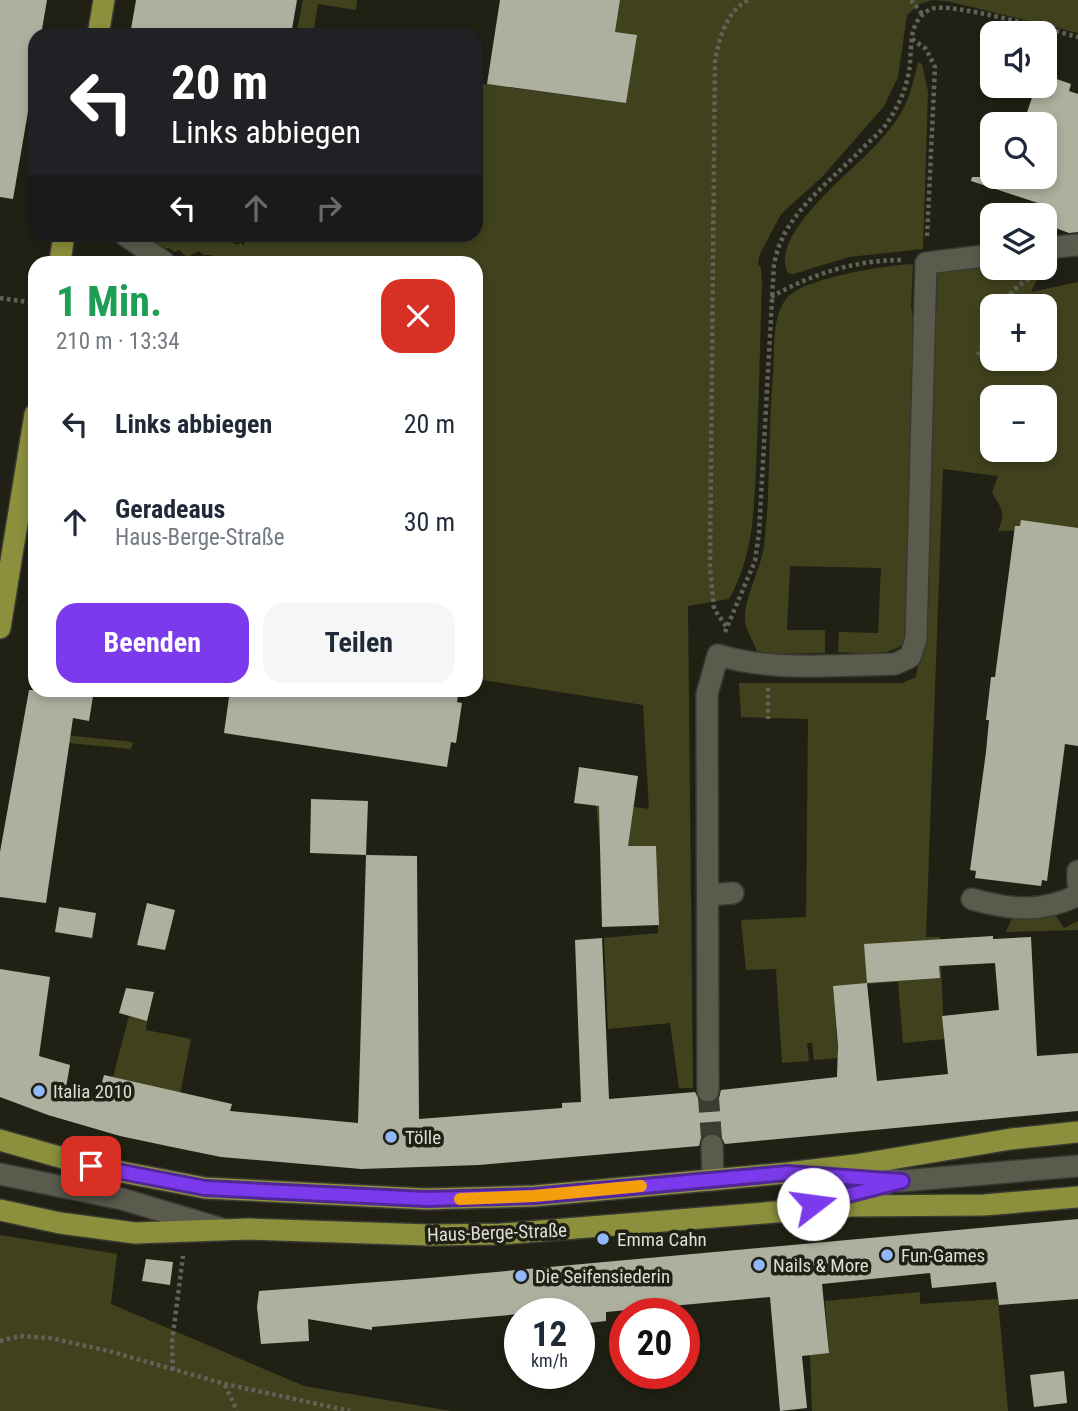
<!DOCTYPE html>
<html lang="de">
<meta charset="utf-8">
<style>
:root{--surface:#fff;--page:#f6f6f7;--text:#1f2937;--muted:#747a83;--accent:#7c3aed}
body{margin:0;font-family:"Roboto Condensed",sans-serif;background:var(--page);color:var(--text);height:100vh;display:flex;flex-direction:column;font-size:26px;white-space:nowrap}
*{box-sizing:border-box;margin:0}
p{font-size:23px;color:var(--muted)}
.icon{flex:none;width:38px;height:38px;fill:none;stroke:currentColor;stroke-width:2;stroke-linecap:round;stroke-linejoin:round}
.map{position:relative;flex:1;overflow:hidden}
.details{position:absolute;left:28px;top:256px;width:455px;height:441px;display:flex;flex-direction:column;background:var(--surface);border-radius:21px;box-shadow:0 4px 10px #0003}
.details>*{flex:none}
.banner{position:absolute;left:28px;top:28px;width:455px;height:214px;border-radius:21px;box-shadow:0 4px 10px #0003;background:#202124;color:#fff;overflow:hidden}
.controls{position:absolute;left:980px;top:21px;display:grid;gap:14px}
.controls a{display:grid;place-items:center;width:77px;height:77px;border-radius:14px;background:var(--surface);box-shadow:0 4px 10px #0003;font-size:35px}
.speed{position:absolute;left:504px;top:1298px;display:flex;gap:14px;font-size:35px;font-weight:700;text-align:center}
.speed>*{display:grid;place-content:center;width:91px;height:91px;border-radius:50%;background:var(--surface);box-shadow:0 4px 10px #0003;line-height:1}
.speed small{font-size:18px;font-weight:400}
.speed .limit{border:10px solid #d22;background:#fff;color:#111}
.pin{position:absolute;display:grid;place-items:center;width:60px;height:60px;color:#fff;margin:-30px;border-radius:14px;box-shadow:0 4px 10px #0006}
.me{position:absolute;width:77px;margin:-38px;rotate:75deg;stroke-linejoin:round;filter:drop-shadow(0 0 5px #0008)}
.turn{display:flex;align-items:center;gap:24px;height:147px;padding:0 28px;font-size:32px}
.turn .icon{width:91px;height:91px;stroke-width:2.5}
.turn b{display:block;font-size:49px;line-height:60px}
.lanes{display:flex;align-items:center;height:66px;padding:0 28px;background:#0003;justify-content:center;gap:35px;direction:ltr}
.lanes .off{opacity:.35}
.round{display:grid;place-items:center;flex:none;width:74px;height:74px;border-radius:21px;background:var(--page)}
.headline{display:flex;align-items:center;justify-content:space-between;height:119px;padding:0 28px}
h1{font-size:42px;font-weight:700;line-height:52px;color:#1e9e55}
.action{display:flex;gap:14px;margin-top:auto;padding:14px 28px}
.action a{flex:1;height:80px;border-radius:21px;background:var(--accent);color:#fff;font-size:28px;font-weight:700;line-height:80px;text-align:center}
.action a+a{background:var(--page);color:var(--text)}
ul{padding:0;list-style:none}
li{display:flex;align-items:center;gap:21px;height:98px;padding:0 28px}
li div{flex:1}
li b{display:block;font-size:26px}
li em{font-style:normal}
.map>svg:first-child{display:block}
.green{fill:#40421e;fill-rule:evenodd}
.building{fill:#aeb09f;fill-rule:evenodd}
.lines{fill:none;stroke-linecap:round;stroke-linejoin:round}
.minor-tunnel{stroke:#3c3d31;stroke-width:21;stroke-dasharray:21 10;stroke-linecap:butt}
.minor-casing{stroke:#383931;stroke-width:24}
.major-casing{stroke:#383931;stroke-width:24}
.path{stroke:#626358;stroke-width:4.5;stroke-dasharray:3.5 3.5;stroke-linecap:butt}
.minor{stroke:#5a5b4c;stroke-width:21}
.major{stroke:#8c8f3b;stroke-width:21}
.route-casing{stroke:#51269a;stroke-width:18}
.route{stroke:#7c3aed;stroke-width:12}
.slow{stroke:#f59e0b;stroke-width:12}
.poi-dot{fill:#91b8fd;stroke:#202114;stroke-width:2.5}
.labels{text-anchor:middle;stroke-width:7;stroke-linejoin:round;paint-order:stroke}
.poi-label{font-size:19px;fill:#ddded6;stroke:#202114;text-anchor:start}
.street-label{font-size:19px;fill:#ddded6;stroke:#202114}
</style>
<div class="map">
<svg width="1078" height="1411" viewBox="0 0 1078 1411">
<rect width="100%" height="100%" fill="#202114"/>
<g class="green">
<polygon points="303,0 357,0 356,10 318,4 313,35 296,35"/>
<path d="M620 0H1078V33L947 1 933 0 919 4 907 15 898 77 884 106 823 176 781 214 759 256 758 265 761 267 762 284C760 338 759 392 757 446 754 498 756 553 729 599L688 606 693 1088H679L670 1023 608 1029 604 938 658 933 656 846 600 847 596 802 649 809 643 705 476 679V262H232L227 257 215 258 212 255H203L199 251 187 257 179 250 174 252 169 248 162 250 146 240 145 235H195L208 239 212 236 222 240 226 238 236 245 241 243 244 246 246 234H476V83L626 103 636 36 615 32Z"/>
<path d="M918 62 922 64 928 92 923 249 849 257 793 274 788 273C769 237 845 177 867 154 879 142 892 128 901 113 910 98 914 79 918 62Z"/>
<path d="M913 264 911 307 916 334 906 640C893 659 859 652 838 652L839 632 878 633 881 568 790 566 787 630H825V653L772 654 757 651C753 641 744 627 745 617 746 592 761 570 764 545 771 489 768 432 773 375 775 352 771 316 787 298 803 278 887 265 913 264Z"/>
<path d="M992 266 1043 268 1031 292 1078 282V529L998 531C1006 512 1002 509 992 493L998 476 943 469 926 937H940L944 1039 903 1043 898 982 833 986 838 1058 814 1060 812 1043H807L809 1061 782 1063 776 969 746 970 741 920 806 917 808 719 741 717 739 683H902L916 677 919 661 936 273ZM992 306H1045V359H992ZM992 397H1045V450H992Z"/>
<polygon points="54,734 133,742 131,749 58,742"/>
<polygon points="1056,916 1064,928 1078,921 1078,930 1006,932 1012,918 1036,919"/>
<polygon points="129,1016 147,1021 146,1030 191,1039 180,1094 113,1077"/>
<polygon points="0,1235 117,1254 111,1304 304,1386 451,1411 0,1411"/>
<polygon points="920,1292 920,1304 998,1299 1008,1411 812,1411 810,1355 829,1353 825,1301"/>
</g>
<g class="building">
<polygon points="0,0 47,0 41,35 35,35 35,71 13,199 0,197"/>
<polygon points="136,0 297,0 291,35 130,35"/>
<polygon points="500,0 620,0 615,32 637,35 626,103 487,84"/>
<polygon points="1045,75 1071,84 1069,91 1078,94 1078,232 1069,233 1045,224 1045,215 1037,215 1041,204 971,181 972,177 1045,177 1045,124 1023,124 1036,86 1045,86"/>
<polygon points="1021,520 1078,528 1078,746 1065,744 1047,881 1042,880 1041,886 975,878 976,871 970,870 986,752 989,720 986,720 991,677 995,677 1015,526 1020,526"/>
<polygon points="29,690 94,690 89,721 73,718 46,903 0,897 0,852"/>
<polygon points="230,690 459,690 457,702 462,703 456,743 451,742 447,767 224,733"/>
<polygon points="579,767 638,776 628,846 656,846 659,925 602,927 599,806 574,803"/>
<polygon points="311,799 368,801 366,855 310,853"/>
<path d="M366 855 417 856 419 1119 562 1108V1103L581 1102 575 940 602 938 609 1099 695 1092 701 1102 709 1104 719 1098 721 1090 837 1077 838 1046 833 986 867 983 864 944 993 936V939L1031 937 1037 1056 1078 1053V1111L725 1144 719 1134 711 1132 701 1138 699 1146 479 1165 361 1169 221 1157 172 1147 120 1136 48 1115 0 1097V969L50 977 39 1056 70 1065 65 1093 97 1100 104 1075 232 1104 230 1111 358 1123ZM995 963 999 1010 942 1016 948 1074 877 1081 867 983 940 978 939 966Z"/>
<polygon points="147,903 175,910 165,950 137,945"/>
<polygon points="59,907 96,913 92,938 55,932"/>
<polygon points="126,988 154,992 147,1021 119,1013"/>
<polygon points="1078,1219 1078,1299 999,1305 996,1282 932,1288 930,1273 822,1284 829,1353 802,1356 807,1408 780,1411 770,1297 606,1312 606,1321 579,1324 579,1314 520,1314 372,1327 372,1330 308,1319 309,1341 261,1344 257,1307 259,1291 429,1278"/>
<polygon points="146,1259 173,1262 170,1285 142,1281"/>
<polygon points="1064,1371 1067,1403 1034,1407 1030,1375"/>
</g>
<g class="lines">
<polyline class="minor-tunnel" points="708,1091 712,1145"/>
<g class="minor-casing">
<g id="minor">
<polyline points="125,235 164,262"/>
<polyline points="1045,248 1078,245"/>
<polyline points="1078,871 1078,883"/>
<polyline points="709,895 733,893"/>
<path d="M972 899C1010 910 1043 913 1078 895"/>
<path d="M708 1091 707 694 718 655C775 672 836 665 895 664L910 657 916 639 926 263 992 255"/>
<polyline points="712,1145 713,1180"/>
<polyline points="0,1174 122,1199 219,1228"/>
<polyline points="820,1175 902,1181 1078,1166"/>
<polyline points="814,1203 885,1185"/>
</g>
</g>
<g class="major-casing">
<g id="major">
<polyline points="98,35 104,0"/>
<polyline points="60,262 64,234"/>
<polyline points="0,628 35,414"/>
<polyline points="0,1140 91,1166 205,1188 426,1199 534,1196 787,1173 855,1165 1011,1139 1078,1132"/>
<polyline points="0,1210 60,1223 135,1233 249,1229 430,1235 501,1234 851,1206 984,1205 1078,1197"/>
</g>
</g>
<g class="path">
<polyline points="911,0 923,15"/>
<polyline points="912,39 926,49 935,67 927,238"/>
<path d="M771 297C812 274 855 260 902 260"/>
<polyline points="0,298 35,303"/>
<path d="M1002 306C1013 289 1023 279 1043 274"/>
<polyline points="978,355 992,323"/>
<path d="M726 626 714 609 710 567 715 59C720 37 726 12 748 0"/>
<path d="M725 632 755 561 759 533 774 264C776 256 778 247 782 239 796 207 835 176 860 151 869 141 882 132 889 120 899 105 906 89 909 71 913 49 906 21 931 9 948 1 1055 31 1078 37"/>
<polyline points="768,688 768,719"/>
<polyline points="0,1341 20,1336 50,1338 109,1351 225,1384 350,1411"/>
<polyline points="173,1370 172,1342 183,1256"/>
<polyline points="225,1385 237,1411"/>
</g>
<use href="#minor" class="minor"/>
<use href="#major" class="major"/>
</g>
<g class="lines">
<g class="route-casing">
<polyline id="route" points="91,1166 205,1188 426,1199 534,1196 787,1173 902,1181 813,1204"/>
</g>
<use href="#route" class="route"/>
<polyline class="slow" points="460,1199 534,1196 641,1186"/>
</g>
<g class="poi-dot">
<circle cx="39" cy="1091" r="7"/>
<circle cx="391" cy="1137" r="7"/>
<circle cx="603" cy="1239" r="7"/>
<circle cx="887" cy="1255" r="7"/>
<circle cx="759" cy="1265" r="7"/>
<circle cx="521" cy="1276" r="7"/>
</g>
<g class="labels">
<g class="poi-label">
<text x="53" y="1098">Italia 2010</text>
<text x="405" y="1144">Tölle</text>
<text x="617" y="1246">Emma Cahn</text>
<text x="901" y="1262">Fun-Games</text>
<text x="773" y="1272">Nails &amp; More</text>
<text x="535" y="1283">Die Seifensiederin</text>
</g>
<g class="street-label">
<text transform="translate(497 1232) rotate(-2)" y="7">Haus-Berge-Straße</text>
</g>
</g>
</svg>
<div class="controls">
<a><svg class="icon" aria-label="sound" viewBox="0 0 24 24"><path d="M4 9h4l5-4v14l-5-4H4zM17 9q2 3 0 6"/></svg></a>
<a><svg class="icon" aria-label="search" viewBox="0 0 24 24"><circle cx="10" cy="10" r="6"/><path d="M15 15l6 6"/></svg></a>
<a><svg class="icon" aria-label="layers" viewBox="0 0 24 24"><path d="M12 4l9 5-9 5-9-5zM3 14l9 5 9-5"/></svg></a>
<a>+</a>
<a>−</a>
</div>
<div class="speed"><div>12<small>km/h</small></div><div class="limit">20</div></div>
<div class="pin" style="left:91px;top:1166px;background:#d93025"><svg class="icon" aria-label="arrive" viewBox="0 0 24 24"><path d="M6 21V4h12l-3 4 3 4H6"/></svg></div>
<svg class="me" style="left:813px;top:1204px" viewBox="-20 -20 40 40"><circle r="19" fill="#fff"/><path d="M0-13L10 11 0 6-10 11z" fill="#7c3aed"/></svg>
<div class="banner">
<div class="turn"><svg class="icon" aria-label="left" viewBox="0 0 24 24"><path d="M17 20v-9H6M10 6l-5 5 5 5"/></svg><div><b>20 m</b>Links abbiegen</div></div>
<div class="lanes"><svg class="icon" aria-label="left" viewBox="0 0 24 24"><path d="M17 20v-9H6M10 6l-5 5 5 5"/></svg><svg class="icon off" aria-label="ahead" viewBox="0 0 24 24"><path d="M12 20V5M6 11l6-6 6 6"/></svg><svg class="icon off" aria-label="right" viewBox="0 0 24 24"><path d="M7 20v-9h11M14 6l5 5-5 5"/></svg></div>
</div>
<section class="details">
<div class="headline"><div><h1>1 Min.</h1><p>210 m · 13:34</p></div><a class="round" style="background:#d93025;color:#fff"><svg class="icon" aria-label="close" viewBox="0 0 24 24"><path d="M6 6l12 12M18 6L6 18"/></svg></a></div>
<ul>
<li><svg class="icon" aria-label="left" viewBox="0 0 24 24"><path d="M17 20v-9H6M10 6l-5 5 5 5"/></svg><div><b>Links abbiegen</b></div><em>20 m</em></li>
<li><svg class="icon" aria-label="ahead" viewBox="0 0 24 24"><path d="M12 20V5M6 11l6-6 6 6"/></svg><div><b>Geradeaus</b><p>Haus-Berge-Straße</p></div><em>30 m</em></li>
</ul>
<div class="action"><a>Beenden</a><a>Teilen</a></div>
</section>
</div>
